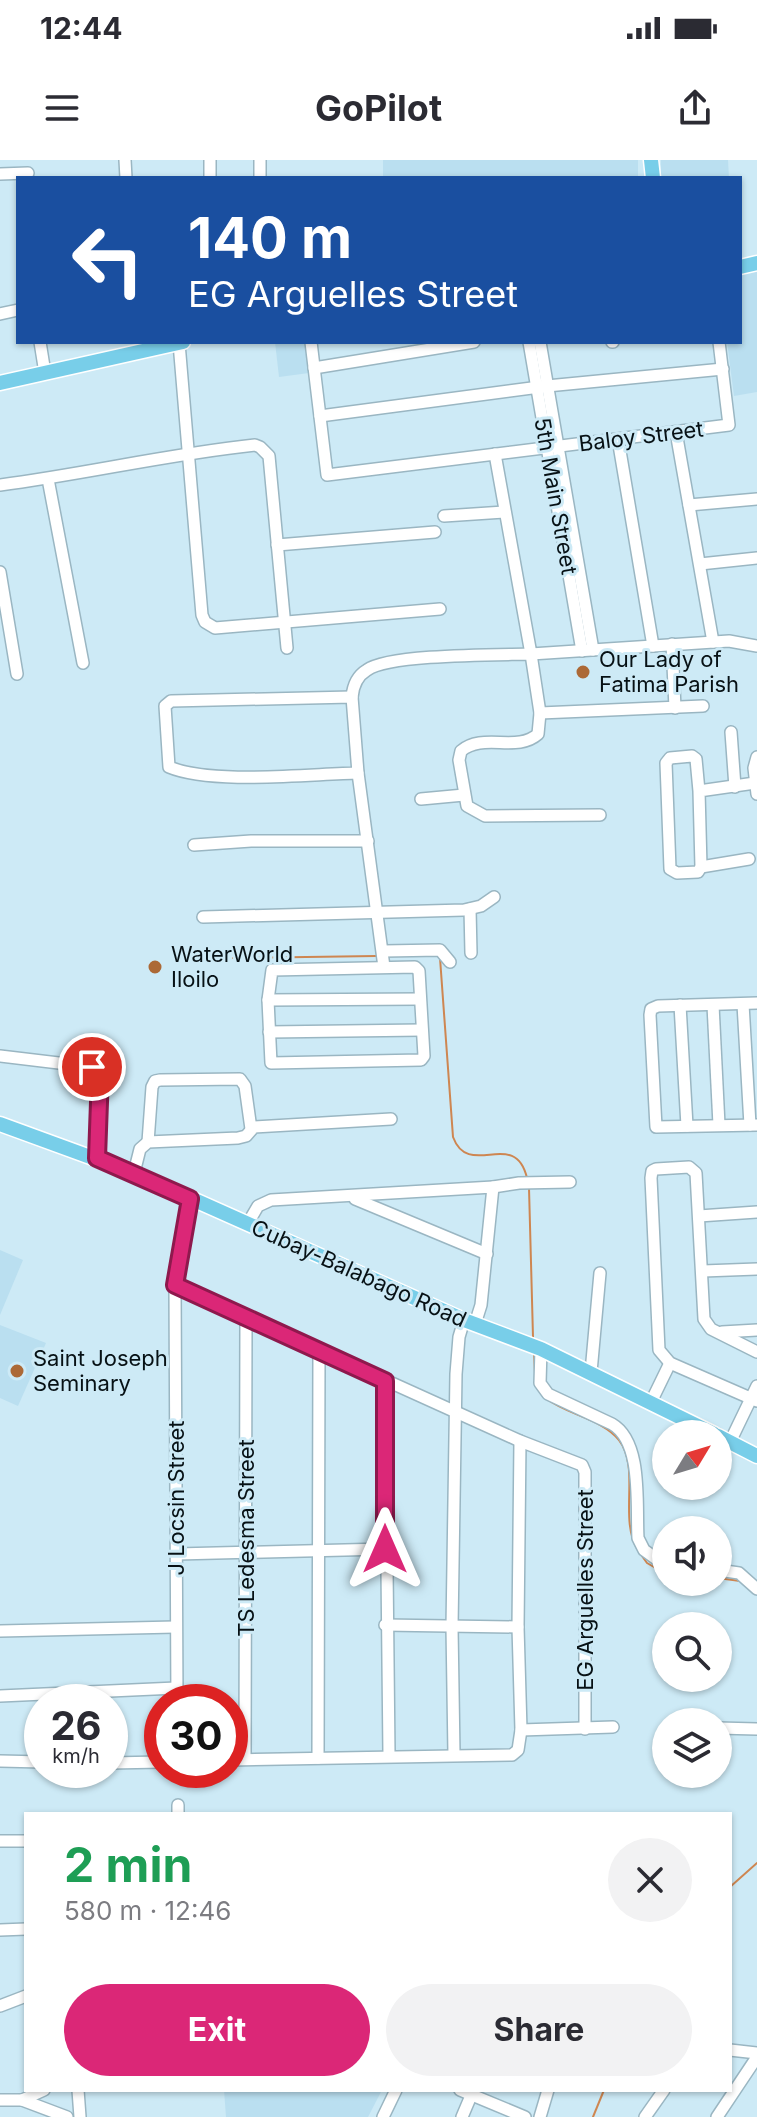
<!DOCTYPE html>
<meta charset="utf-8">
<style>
:root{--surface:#fff;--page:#f2f2f3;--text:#2b2b33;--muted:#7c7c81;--accent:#db2777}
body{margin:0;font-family:Inter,sans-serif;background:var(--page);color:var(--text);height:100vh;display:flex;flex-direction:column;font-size:30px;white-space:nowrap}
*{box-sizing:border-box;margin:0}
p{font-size:26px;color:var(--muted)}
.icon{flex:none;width:44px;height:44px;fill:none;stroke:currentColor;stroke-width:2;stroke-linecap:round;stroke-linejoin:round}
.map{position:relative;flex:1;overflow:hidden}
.side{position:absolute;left:24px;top:1652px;width:708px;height:280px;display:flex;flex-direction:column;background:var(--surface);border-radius:0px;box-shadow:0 2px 6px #0004}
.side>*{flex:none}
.top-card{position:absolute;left:16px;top:16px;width:726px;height:168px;border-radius:0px;box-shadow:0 2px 6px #0004;background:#1a4fa0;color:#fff;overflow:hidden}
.needle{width:52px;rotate:52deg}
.buttons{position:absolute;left:652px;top:1260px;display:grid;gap:16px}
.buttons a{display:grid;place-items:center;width:80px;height:80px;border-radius:50%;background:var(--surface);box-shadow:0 2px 6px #0004;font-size:40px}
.speed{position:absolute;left:24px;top:1524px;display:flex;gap:16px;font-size:40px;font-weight:700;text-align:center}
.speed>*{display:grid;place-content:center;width:104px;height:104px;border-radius:50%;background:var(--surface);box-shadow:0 2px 6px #0004;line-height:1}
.speed small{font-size:20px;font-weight:400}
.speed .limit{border:12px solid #d22;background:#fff;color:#111}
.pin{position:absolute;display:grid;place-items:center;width:68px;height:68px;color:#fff;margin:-34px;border:4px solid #fff;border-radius:50%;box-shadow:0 2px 8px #0007}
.me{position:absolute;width:88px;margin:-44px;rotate:0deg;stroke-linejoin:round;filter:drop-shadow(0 0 6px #0008)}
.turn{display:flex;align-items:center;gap:28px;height:168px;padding:0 40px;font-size:36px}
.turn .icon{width:104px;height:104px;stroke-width:2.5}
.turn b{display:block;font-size:56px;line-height:68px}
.round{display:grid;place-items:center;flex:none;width:84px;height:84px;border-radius:42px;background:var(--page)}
.summary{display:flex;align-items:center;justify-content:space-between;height:136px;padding:0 40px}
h1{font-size:48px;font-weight:700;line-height:60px;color:#1e9e55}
.cta{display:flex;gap:16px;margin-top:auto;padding:16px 40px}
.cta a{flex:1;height:92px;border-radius:48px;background:var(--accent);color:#fff;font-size:32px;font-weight:700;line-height:92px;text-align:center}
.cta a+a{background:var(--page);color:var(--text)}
.status{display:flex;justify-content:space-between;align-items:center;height:56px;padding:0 40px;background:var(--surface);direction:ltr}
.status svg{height:22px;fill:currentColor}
header{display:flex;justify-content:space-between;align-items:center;height:104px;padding:0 40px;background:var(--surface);font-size:36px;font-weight:700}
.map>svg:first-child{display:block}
.built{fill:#badff0}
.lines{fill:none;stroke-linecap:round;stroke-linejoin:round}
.stream{stroke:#ce8651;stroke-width:2}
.minor-casing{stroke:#9ab6c2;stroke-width:14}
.major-casing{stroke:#fff;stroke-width:17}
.minor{stroke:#fff;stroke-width:11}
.major{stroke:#78cee9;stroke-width:14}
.route-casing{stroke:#8e194d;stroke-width:20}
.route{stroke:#db2777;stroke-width:14}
.poi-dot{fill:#ac6936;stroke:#cdeaf6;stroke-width:3}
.labels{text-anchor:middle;stroke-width:6;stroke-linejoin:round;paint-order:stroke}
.street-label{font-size:22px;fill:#071115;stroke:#cdeaf6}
.poi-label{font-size:22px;fill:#071115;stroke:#cdeaf6;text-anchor:start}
</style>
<div class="status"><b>12:44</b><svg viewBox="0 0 49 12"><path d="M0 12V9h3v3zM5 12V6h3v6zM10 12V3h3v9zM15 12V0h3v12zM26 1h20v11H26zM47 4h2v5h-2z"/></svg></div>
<header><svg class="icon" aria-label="menu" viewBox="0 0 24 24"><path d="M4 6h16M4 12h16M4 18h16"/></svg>GoPilot<svg class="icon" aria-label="share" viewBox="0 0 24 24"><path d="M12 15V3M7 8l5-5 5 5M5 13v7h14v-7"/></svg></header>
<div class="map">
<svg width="757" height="1957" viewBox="0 0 757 1957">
<rect width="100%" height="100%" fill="#cdeaf6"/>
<g class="built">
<rect x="383" y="0" width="255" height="18"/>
<polygon points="661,0 728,0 729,18 661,18"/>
<polygon points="757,110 757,232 734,236 727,182 740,182 740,113"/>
<polygon points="275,182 305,182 309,213 279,217"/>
<polygon points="0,1090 23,1100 0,1155"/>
<polygon points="0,1165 46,1183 18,1246 0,1238"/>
<polygon points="224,1930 382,1930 368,1957 226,1957"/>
</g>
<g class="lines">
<g class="stream">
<polyline points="233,798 376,796"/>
<path d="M440 798 453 977C469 1020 515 967 527 1018"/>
<polyline points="529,1028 533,1177"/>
<polyline points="534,1192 535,1213"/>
<path d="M547 1239C568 1255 602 1259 619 1280 641 1308 618 1359 638 1390"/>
<polyline points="642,1396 647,1403 666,1414"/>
<polyline points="718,1418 740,1421"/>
<polyline points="730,1727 757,1703"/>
<polyline points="593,1957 604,1930"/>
</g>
<g class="minor-casing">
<g id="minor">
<polyline points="125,0 126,18"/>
<polyline points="210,0 210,18"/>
<polyline points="260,0 260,18"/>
<polyline points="0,14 28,13"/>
<polyline points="0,154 18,150"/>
<polyline points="40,182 45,213"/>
<polyline points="311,182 327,315 729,265 719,182"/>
<polyline points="529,182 582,491"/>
<polyline points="540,182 593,490"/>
<polyline points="612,182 613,182"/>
<polyline points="179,183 202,455 205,462 215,468 440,449"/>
<polyline points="314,208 474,182"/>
<polyline points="320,256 547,226 723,209"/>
<polyline points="676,272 713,482"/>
<polyline points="618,279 653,486"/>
<polyline points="495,294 531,494 729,481 757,486"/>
<polyline points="48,319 83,503"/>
<path d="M0 325C85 314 169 294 255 285L260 287 269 296 287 488"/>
<polyline points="689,345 757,339"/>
<polyline points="444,356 504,352"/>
<polyline points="277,385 435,372"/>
<polyline points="700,404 757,398"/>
<polyline points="0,412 17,514"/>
<polyline points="672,484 675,548"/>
<path d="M352 537C353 526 357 516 367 510 389 494 498 495 531 494L540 553 538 574C517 593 483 572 461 591L459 600 467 646 485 656 600 655"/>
<path d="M352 537 358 613C309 614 212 625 169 607L165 546 171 541Z"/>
<polyline points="540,553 703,546"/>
<polyline points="731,572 735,627"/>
<polyline points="757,597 754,608 757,634"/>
<polyline points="358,613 384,807"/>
<polyline points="699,631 701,707 698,712 677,713 670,709 666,603 670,598 692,596 696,599 699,631 755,623"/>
<polyline points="421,639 464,635"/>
<polyline points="194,685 251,681 368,681"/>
<polyline points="701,707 749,699"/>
<polyline points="470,749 471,793"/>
<polyline points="203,757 464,750 481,746 494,737"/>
<polyline points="384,791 440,790 450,802"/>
<polygon points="415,807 419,811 424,896 421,900 271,903 268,840 272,810"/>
<polyline points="268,840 420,839"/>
<polyline points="757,843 658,846 651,849 650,855 656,967 757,965"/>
<polyline points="743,844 750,965"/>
<polyline points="680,845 687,966"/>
<polyline points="713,845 719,965"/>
<polyline points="269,872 422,870"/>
<polyline points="0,896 92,907 98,911 97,998"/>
<polyline points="148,982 152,927 155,921 160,920 240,919 245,926 251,969"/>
<polyline points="134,1013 140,989 148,982 238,978 246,976 254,967 391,959"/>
<polyline points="493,1027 519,1023 570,1022"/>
<polyline points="355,1039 487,1094"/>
<polyline points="699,1056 757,1052"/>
<polyline points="248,1063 258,1046 271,1040 493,1027 481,1145 475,1164"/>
<polyline points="703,1111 757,1109"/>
<polyline points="175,1125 520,1281 582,1305 585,1312 585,1569"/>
<polyline points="722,1172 757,1170"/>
<path d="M541 1189 540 1223 548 1234 612 1264C643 1282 636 1345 638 1378L644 1390 666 1406"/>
<polyline points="757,1192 711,1169 704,1159 696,1013 689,1007 656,1009 652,1011 651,1018 659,1190 670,1203 757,1241"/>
<polyline points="591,1212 600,1113"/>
<polyline points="385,1221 389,1595"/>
<polyline points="651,1242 670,1203"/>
<polyline points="730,1282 757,1226"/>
<polyline points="177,1394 385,1389"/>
<polyline points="718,1410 739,1413 757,1429"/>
<polyline points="385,1465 518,1467"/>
<polyline points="0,1471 175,1467"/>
<polyline points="0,1536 176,1528"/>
<polyline points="177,1542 175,1125 190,1039"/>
<polyline points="718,1568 757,1569"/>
<polyline points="521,1570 613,1567"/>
<polyline points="454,1595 452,1467 456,1214 459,1177 464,1160"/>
<polyline points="318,1598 319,1191"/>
<polyline points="245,1599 246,1157"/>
<polyline points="230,1600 512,1595 518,1590 521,1570 518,1467 520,1281"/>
<polyline points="0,1601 42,1602"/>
<polyline points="110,1603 162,1602"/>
<polyline points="179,1610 180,1615"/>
<polyline points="178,1654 178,1645"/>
<polyline points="0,1681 26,1681"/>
<polyline points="0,1770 26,1769"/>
<polyline points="0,1846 26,1836"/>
<polyline points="730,1890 757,1893"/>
<polyline points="78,1930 80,1957"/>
<polyline points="460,1930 525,1957"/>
<polyline points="0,1940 22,1940 67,1957"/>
<polyline points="22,1940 44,1930"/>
<polyline points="383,1957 396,1930"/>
<polyline points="462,1957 473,1931"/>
<polyline points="540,1957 548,1930"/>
<polyline points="645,1957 664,1930"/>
<polyline points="717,1957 757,1897"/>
</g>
</g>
<g class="major-casing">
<g id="major">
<polyline points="651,0 653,18"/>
<polyline points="740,107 757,103"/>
<polyline points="0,223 183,182"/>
<polyline points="0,964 134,1013 464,1160 541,1189 714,1274"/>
<polyline points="718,1276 757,1296"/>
</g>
</g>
<use href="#minor" class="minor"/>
<use href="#major" class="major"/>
</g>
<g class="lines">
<g class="route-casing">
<polyline id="route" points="92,907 100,914 97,998 190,1039 175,1125 385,1221 385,1389"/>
</g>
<use href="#route" class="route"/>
</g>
<g class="poi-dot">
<circle cx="583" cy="512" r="8"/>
<circle cx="155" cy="807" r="8"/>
<circle cx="17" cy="1211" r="8"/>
</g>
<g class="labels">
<g class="street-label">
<text transform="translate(641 276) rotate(-7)" y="8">Baloy Street</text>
<text transform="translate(556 336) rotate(80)" y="8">5th Main Street</text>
<text transform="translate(359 1113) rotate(24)" y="8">Cubay-Balabago Road</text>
<text transform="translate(176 1338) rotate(-90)" y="8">J Locsin Street</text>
<text transform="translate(246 1378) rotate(-90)" y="8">TS Ledesma Street</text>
<text transform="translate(585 1430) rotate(-90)" y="8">EG Arguelles Street</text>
</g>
<g class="poi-label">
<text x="599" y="507">Our Lady of<tspan x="599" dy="25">Fatima Parish</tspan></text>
<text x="171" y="802">WaterWorld<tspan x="171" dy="25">Iloilo</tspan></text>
<text x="33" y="1206">Saint Joseph<tspan x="33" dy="25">Seminary</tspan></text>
</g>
</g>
</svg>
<div class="buttons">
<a><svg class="needle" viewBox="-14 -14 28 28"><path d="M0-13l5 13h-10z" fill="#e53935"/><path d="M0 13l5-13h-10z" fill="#7c7c81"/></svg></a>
<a><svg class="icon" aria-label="sound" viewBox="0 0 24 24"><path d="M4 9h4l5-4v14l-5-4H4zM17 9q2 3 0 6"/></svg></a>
<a><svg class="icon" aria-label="search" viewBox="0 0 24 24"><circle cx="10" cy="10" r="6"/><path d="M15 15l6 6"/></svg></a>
<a><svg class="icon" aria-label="layers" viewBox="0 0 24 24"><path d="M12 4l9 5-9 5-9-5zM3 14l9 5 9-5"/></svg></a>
</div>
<div class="speed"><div>26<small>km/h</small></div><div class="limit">30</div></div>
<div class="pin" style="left:92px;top:907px;background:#d93025"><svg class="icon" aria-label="arrive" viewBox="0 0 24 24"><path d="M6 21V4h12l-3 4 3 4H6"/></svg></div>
<svg class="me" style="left:385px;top:1389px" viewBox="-20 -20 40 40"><path d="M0-17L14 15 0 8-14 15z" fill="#db2777" stroke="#fff" stroke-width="4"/></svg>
<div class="top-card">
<div class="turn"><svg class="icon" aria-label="left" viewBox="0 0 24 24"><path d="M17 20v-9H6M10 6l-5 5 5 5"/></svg><div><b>140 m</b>EG Arguelles Street</div></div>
</div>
<section class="side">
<div class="summary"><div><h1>2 min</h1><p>580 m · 12:46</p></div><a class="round"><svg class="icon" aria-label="close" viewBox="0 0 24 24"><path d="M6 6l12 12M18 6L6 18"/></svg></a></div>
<div class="cta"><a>Exit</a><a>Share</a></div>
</section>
</div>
